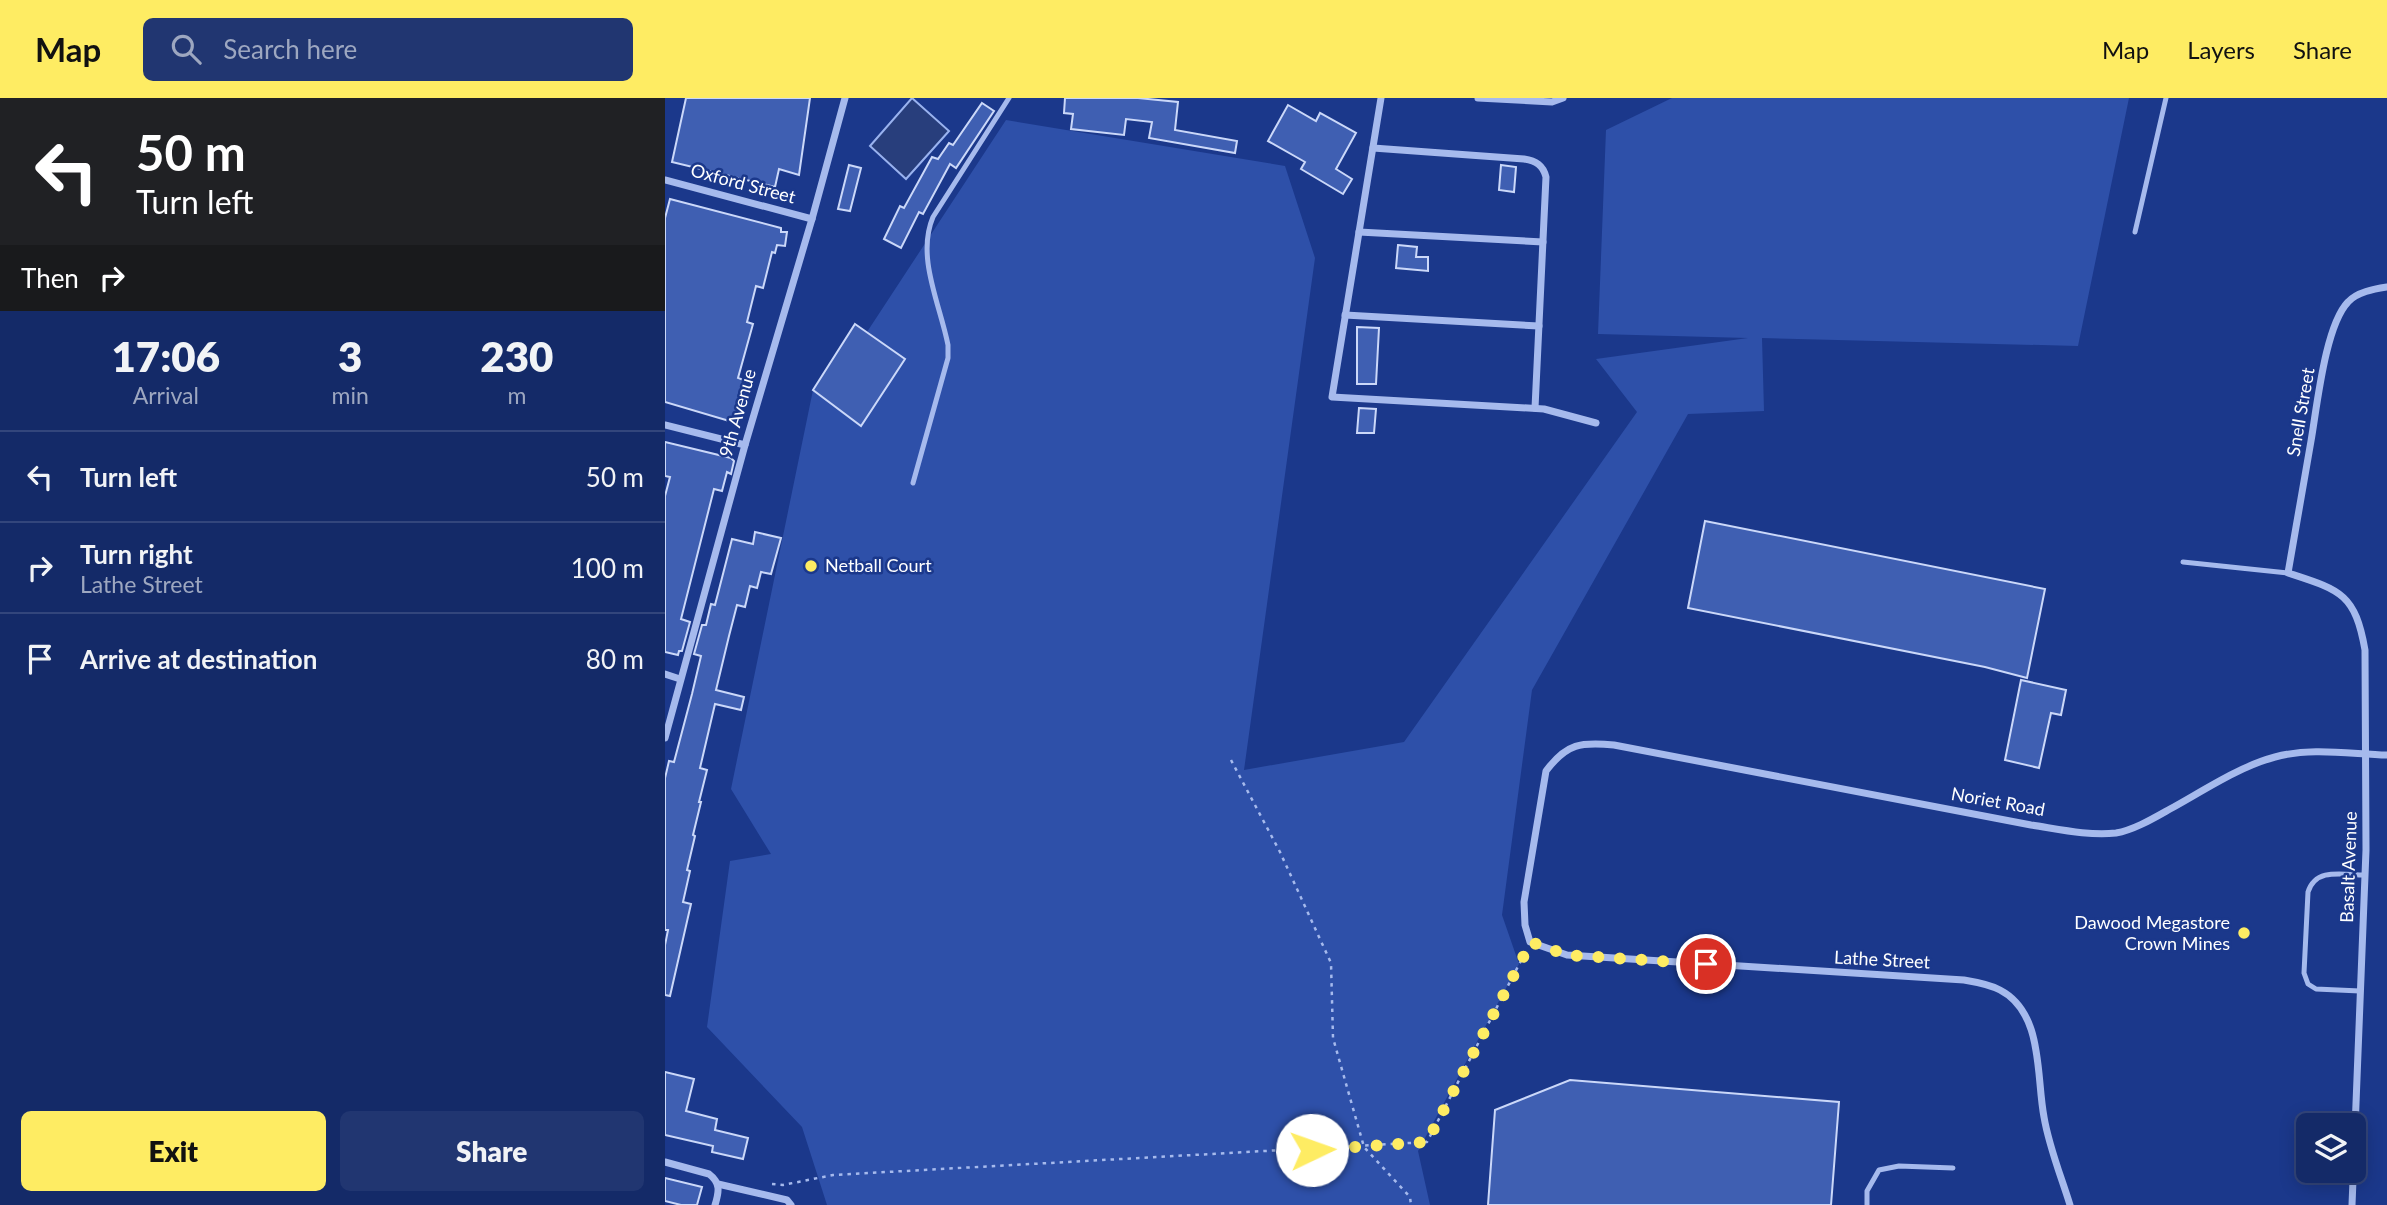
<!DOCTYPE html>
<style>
:root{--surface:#142a68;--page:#213671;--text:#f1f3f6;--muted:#9da7c0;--line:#33467c;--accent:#feec63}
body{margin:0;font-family:Lato,sans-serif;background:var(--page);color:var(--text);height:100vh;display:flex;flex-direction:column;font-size:26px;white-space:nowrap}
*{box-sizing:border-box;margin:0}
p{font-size:23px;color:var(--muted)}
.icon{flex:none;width:38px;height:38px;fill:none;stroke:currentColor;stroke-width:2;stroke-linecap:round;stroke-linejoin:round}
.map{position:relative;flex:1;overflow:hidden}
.drawer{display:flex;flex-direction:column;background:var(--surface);width:665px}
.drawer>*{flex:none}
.top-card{background:#202124;color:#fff;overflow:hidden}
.controls{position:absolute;left:1631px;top:1015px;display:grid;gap:14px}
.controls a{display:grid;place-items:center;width:70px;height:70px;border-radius:10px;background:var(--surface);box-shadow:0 4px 18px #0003,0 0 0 2px var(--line);font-size:35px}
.pin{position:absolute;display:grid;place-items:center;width:60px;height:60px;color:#fff;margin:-30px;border:4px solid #fff;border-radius:50%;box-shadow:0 2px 7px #0007}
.me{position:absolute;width:77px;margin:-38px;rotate:87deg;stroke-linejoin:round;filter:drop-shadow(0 0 5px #0008)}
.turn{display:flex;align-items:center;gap:24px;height:147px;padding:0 21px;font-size:32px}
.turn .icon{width:91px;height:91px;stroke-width:2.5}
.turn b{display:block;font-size:49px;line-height:60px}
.then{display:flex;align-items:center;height:66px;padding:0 21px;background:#0003;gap:14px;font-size:26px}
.eta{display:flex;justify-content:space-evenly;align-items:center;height:119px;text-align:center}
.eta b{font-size:42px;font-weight:800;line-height:49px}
.action{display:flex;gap:14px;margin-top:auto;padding:14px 21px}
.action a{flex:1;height:80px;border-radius:10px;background:var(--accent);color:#111;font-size:28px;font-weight:800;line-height:80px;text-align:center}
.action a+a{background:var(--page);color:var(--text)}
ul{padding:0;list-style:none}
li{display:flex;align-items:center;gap:21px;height:91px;padding:0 21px;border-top:2px solid var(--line)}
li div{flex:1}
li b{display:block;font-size:26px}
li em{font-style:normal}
header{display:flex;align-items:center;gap:42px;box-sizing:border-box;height:98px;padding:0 35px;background:var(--accent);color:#111}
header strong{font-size:33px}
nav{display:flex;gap:38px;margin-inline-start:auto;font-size:24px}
.search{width:490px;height:63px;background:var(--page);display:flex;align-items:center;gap:18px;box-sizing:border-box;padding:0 24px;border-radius:10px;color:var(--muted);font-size:26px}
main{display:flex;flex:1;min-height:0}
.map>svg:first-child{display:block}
.green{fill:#2e50a9}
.water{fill:#283e7c;stroke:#99b2ef;stroke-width:2}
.building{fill:#3f5fb2;stroke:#cbd8f9;stroke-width:2}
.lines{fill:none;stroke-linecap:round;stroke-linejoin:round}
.path{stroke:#a6baed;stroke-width:2.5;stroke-dasharray:3.5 5;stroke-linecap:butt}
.service{stroke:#a6baed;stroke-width:5}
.minor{stroke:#a6baed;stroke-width:7}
.route{stroke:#feec63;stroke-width:12;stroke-dasharray:0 21.6}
.poi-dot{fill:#feec63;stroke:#1b388b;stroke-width:2.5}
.labels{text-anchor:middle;stroke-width:5;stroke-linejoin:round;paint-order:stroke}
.street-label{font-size:18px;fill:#fff;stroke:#1b388b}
.poi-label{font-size:18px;fill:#fff;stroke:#1b388b;text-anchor:start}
</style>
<header>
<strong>Map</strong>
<div class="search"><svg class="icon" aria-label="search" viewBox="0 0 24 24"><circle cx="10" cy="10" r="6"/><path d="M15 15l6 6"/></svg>Search here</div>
<nav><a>Map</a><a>Layers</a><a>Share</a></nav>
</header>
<main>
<section class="drawer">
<div class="top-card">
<div class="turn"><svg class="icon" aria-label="left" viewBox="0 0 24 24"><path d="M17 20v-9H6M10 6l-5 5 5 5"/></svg><div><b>50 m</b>Turn left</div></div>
<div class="then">Then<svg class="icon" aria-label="right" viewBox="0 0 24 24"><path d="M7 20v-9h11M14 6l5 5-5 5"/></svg></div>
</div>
<div class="eta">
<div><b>17:06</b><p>Arrival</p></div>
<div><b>3</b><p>min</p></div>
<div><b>230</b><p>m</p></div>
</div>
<ul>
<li><svg class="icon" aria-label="left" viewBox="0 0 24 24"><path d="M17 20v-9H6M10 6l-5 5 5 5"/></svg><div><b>Turn left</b></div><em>50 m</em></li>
<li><svg class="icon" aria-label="right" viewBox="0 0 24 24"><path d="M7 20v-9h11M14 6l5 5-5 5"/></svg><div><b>Turn right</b><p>Lathe Street</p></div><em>100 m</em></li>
<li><svg class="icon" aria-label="arrive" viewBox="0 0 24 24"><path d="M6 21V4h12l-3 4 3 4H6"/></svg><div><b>Arrive at destination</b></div><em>80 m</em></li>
</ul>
<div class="action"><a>Exit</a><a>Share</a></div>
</section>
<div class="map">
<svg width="1722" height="1107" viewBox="0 0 1722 1107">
<rect width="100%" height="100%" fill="#1b388b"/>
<polygon class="green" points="1007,0 1464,0 1413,248 1097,240 1099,313 1023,316 867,592 837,817 854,866 753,1053 765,1107 162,1107 137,1029 42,929 65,763 106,756 66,691 148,292 196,328 240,261 202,234 341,22 620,68 650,160 579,672 739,644 972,314 931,261 1083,240 933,236 941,32"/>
<polygon class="water" points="247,0 284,33 241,81 205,48"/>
<g class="building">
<polygon points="21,0 145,0 134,77 114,71 110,89 7,64"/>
<polygon points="400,0 473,0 513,4 510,32 572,43 570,55 484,40 487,24 461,21 459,37 406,31 408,16 399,15"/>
<polygon points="317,5 329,13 291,70 285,66 258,116 254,114 236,150 219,141 235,108 239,110 267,59 273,61 284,45 288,47"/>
<polygon points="623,7 651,23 655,15 691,35 671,71 687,81 678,96 636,71 640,64 603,43"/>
<polygon points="184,67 196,70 185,113 173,111"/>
<polygon points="836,67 851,69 849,94 834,92"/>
<polygon points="5,101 116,130 116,134 122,134 120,148 112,147 110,155 107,154 98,190 91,188 82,224 88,226 73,280 84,284 71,325 0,304 0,120"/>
<polygon points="733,147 752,149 751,159 763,159 763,173 731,170"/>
<polygon points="190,226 240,261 196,328 148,292"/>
<polygon points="692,229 714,230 711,286 692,286"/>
<polygon points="694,310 711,311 709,335 692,335"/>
<polygon points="0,344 66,360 69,363 66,376 62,374 57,393 49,391 16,521 25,524 17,553 14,553 13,557 0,554 0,398 5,379 0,378"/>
<polygon points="1040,423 1380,491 1362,580 1320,569 1023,510"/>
<polygon points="90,434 116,440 106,476 96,474 92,490 85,488 80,509 72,507 64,538 51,592 79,599 76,612 50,606 35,670 42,672 34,704 36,704 28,737 30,738 22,772 25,773 18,804 26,806 5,898 0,897 0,847 3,832 0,832 0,680 4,663 9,664 27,596 36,558 29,556 37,527 41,527 46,506 50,507 67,441 88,446"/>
<polygon points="1356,582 1401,592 1396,617 1386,615 1374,670 1340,662"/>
<polygon points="0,974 29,981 21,1013 52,1021 50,1032 83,1040 78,1061 47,1054 48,1048 0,1037"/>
<polygon points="905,982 1174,1004 1166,1107 823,1107 830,1012"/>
<polygon points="0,1080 37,1089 32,1107 16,1107 0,1103"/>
</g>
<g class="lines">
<g class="path">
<polyline points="566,662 615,754 666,865 668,940 699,1049 745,1099 746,1107"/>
<polyline points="107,1086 118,1087 168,1077 762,1044 861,853"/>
</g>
<g class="service">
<polyline points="1470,134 1501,0"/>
<path d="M248 385 283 260V247C275 206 251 159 268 119L344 0"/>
<polyline points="1518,464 1623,475"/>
<path d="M1695 893 1651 891 1643 886 1639 875 1643 794C1651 769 1678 777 1700 777"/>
<polyline points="1202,1107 1202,1093 1214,1072 1234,1068 1288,1070"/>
</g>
<g class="minor">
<polyline points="716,0 667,299 879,311 931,325"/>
<polyline points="813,0 887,4 898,0"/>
<path d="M708 50 859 61C871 63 878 67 881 79L870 310"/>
<polyline points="0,82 147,121"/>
<polyline points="694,134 878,144"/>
<polyline points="680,217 874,228"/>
<polyline points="0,327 80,347"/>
<polyline points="0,576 15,581"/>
<polyline points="0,640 80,347 147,121 180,0"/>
<path d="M0 1064 44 1076C56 1085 54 1094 50 1107"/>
<polyline points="53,1086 122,1102 126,1107"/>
<path d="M1405 1107C1396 1078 1384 1049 1379 1019 1371 978 1379 915 1335 892 1324 886 1311 884 1299 882L902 857 865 844 860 827 859 804 881 673C902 645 916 644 949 647L1366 727C1393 731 1423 738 1451 735 1469 732 1489 720 1505 711 1538 693 1573 669 1610 659 1646 649 1685 656 1722 657"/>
<path d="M1687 1107 1701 752 1700 552C1690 495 1675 492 1623 475 1631 431 1638 387 1646 343 1652 309 1660 228 1683 204 1692 194 1709 191 1722 189"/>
</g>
</g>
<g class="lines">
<polyline class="route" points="647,1052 762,1044 866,844 902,857 1041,866"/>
</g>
<g class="poi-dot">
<circle cx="146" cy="468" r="7"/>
<circle cx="1579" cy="835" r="7"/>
</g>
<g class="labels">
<g class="street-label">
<text transform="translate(78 86) rotate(15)" y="6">Oxford Street</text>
<text transform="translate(1636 314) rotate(-80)" y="6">Snell Street</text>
<text transform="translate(73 315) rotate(-74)" y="6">9th Avenue</text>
<text transform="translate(1333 704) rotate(10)" y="6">Noriet Road</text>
<text transform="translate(1684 769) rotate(-88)" y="6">Basalt Avenue</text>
<text transform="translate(1217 862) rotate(3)" y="6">Lathe Street</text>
</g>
<g class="poi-label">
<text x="160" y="474">Netball Court</text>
<text x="1565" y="831" text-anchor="end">Dawood Megastore<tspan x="1565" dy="21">Crown Mines</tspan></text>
</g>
</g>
</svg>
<div class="controls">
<a><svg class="icon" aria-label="layers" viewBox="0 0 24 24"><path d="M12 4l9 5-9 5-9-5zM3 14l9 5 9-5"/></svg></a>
</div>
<div class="pin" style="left:1041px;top:866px;background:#d93025"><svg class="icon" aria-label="arrive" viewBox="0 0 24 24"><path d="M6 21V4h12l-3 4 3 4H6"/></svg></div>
<svg class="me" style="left:647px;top:1052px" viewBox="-20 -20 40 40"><circle r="19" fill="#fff"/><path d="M0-13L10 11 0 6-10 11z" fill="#feec63"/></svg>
</div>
</main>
